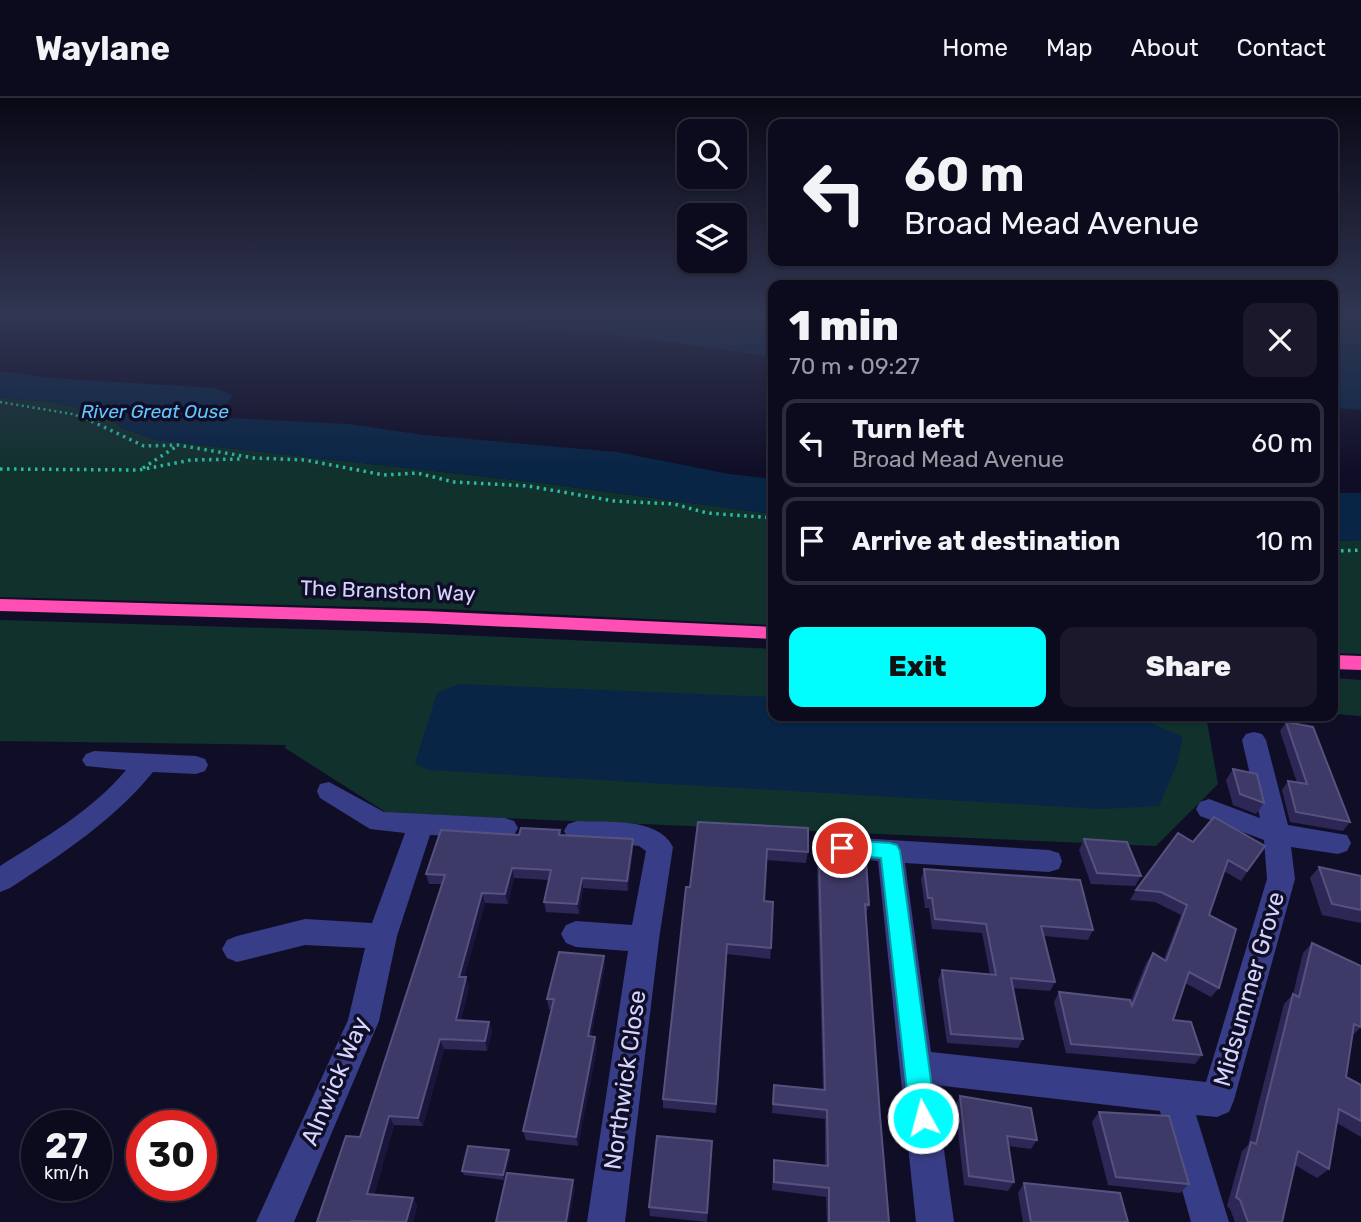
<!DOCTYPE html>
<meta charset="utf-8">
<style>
:root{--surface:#0c0a1d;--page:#1a182a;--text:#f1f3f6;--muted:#9a9aa4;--line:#2c2b3b;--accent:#00feff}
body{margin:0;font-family:Rubik,sans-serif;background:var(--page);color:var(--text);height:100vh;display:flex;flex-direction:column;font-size:26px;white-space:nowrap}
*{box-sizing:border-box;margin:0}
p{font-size:23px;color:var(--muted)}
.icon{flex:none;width:38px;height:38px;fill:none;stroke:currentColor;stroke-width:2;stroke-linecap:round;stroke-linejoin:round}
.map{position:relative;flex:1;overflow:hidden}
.drawer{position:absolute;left:768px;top:182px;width:570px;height:441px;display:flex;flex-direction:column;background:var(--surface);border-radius:14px;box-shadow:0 2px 5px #0004,0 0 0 2px var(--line)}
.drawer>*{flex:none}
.guide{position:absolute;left:768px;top:21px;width:570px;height:147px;border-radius:14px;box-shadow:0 2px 5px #0004,0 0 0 2px var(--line);background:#0c0a1d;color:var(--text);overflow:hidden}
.tools{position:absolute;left:677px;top:21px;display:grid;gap:14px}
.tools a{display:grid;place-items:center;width:70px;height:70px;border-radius:14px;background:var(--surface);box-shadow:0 2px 5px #0004,0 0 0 2px var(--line);font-size:35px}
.speed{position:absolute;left:21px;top:1012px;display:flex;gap:14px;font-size:35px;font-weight:700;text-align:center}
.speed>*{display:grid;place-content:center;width:91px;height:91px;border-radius:50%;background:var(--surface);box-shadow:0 2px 5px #0004,0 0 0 2px var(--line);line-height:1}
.speed small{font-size:18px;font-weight:400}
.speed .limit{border:10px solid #d22;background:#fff;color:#111}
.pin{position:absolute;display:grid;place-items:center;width:60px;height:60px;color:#fff;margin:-30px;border:4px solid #fff;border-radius:50%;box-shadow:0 2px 7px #0007}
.me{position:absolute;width:77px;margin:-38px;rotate:353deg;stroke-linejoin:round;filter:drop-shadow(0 0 5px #0008)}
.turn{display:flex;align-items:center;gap:24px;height:147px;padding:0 21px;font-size:32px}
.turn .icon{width:91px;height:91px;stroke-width:2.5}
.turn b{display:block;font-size:49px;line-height:60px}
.round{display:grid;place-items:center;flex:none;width:74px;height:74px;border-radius:14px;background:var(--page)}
.overview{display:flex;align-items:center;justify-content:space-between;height:119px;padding:0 21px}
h1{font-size:42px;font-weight:800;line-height:52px}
.action{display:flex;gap:14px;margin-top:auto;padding:14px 21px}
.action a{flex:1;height:80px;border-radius:14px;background:var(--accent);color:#111;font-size:28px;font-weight:800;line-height:80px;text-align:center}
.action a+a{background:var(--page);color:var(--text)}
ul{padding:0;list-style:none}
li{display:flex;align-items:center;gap:21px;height:88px;margin:0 14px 10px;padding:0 7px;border:4px solid var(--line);border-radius:14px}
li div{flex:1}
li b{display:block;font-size:26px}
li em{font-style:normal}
header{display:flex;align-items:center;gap:42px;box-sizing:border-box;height:98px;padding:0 35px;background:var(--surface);border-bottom:2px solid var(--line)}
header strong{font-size:33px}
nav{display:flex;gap:38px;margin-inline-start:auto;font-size:24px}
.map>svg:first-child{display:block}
.green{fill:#11312d}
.water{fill:#082546}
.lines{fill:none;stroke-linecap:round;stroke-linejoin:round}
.path-far1{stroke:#2bbca5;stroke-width:2.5;stroke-dasharray:2 3.5;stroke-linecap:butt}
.path{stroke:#2bbca5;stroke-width:3.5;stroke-dasharray:2.5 4.5;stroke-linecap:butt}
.minor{fill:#383d87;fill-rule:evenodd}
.highway{fill:#ff4fb4;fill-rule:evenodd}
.wall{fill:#2c2755}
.shaded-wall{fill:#19153b}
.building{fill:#3e3a67;stroke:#56527f;stroke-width:2}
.route{fill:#00feff;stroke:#00a5a6;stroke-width:2}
.labels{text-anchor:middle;stroke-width:7;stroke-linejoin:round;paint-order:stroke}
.far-water-label{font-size:19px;font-style:italic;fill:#62c6ff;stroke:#100e27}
.street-label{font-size:21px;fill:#d5d4ff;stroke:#100e27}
.near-street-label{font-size:24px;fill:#d5d4ff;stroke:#100e27}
</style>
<header>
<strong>Waylane</strong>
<nav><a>Home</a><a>Map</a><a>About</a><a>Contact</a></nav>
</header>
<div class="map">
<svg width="1361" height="1124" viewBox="0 0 1361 1124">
<rect width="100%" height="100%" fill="#100e27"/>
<g class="green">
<polygon points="0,300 54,304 106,318 122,330 156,342 542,385 773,416 773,527 443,511 0,499"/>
<polygon points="1361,442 1361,556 1334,555 1334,443"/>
<polygon points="0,522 368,533 773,551 774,618 1206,618 1218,686 1156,748 387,715 285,650 286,647 0,643"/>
<polygon points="1334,580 1361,582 1361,618 1334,616"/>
</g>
<g class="water">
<polygon points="474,217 773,217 773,259 656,242 510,227"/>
<polygon points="1334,218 1361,221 1361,312 1334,310"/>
<polygon points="0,273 51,280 214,290 233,297 226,307 209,319 349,326 423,337 617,354 729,376 773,381 773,416 542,385 156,342 122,330 106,318 54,304 0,300"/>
<polygon points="1334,395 1361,395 1361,442 1334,443"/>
<polygon points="459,586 773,599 774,618 1135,618 1183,639 1177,666 1159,708 1102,711 428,672 415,665 437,595"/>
</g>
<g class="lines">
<polyline class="path-far1" points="0,304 72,316 90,322"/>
<g class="path">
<polyline points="85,320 144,348 178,347 254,360 305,362 384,377 417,375 454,384 528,388 614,403 674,406 707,415 774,420"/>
<polyline points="143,370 177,348"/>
<polyline points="0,371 139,372 191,362 242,361"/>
<polyline points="1334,453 1361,452"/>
</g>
<g class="minor">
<polygon points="1254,634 1262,636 1266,642 1288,727 1347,737 1351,745 1347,753 1338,756 1291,749 1295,781 1234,1002 1229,1014 1217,1019 1196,1017 1229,1124 1191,1124 1160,1013 935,987 954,1124 916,1124 878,763 834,758 830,750 834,742 843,739 1049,752 1059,755 1062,763 1059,771 1049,774 905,765 931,954 1206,984 1267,781 1264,742 1200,718 1196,711 1200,704 1209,701 1260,720 1242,642 1246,636"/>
<path d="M94 653 196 658 205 661 208 667 205 673 196 676 153 674C113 723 62 756 10 790L0 794V768C44 740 92 713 126 672L86 668 82 662 86 656Z"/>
<polygon points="329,684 384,714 505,720 514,723 518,730 514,737 505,740 430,737 397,838 379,923 294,1124 256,1124 348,922 365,850 305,847 237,864 227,860 222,851 227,842 237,838 305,821 372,825 405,735 370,731 320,700 317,693 320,686"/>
<path d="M577 723C607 725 657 718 673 749L659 841 625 1124H587L628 853 576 849 566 845 561 836 566 827 576 823 632 827 646 753 639 748 568 740 564 733 568 726Z"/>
</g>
<g class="highway">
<polygon points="0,501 425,513 774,529 774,541 425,525 0,513"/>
<polygon points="1334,557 1361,558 1361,572 1334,571"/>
</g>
</g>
<g class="wall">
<polygon points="1286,624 1350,724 1343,733 1290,724 1282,692 1288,683 1297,685 1280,633"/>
<polygon points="1233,671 1264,705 1256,716 1233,707 1226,682"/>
<polygon points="698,724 808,754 806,765 766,762 764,803 771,850 770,861 727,856 716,1015 663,1010 663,1001"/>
<polygon points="560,732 561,738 633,751 628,793 583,790 579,816 546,814 544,804 549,782 514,780 508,806 485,805 464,879 466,879 469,889 461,922 489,924 492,933 487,953 444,951 423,1028 394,1027 374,1097 413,1100 417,1108 413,1124 317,1124 360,1039 442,786 429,786 426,776 519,737"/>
<polygon points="1084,741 1141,778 1135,788 1091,786 1079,752"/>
<polygon points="1193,744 1265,748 1241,783 1224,773 1209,817 1219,890 1211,899 1185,885 1173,922 1202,957 1195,966 1066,955 1054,904 1059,894 1130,905 1146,865 1153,855 1164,861 1181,817 1155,804 1130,802 1136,792"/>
<polygon points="819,759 869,807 866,816 880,1018 889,1124 827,1124 826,1099 772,1092 773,1070 774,1062 825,1068 825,1021 772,1015 774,987 823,992 817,769"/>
<polygon points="1319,769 1361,778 1361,825 1322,817 1310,780"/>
<polygon points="924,771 1093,832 1088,842 1044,838 1055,884 1050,893 1013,890 1023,941 1018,950 947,945 938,882 942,872 990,877 982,835 932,831 929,810 925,810 921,781"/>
<polygon points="1312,845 1361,929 1353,937 1346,979 1361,987 1361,1039 1337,1025 1329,1071 1317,1080 1295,1067 1282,1124 1235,1124 1230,1111 1227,1108 1242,1053 1248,1047 1284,906 1293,896 1303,855"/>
<polygon points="604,858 605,868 591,938 595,939 597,949 578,1048 526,1042 523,1033 551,911 549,911 547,901"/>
<polygon points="960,998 1037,1042 1031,1051 1009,1048 1014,1084 1008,1093 964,1087 955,1008"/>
<polygon points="1099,1014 1189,1086 1180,1095 1108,1087 1092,1024"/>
<polygon points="712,1043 707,1124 650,1118 649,1109"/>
<polygon points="510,1057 504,1082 464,1077 462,1073"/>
<polygon points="1024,1085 1128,1124 1023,1124 1018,1095"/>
</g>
<g class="shaded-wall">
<polygon points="633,741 633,751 628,793 627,783"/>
<polygon points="512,770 514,780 508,806 505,796"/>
<polygon points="582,780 583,790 579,816 577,806"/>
<polygon points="482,795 485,805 462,889 459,879"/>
<polygon points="604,858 605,868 589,948 588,938"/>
<polygon points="466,879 469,889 459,931 456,922"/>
<polygon points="489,924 492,933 487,953 485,943"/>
<polygon points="595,939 597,949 578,1048 576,1039"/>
<polygon points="440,941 444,951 423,1028 418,1020"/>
<polygon points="389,1018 394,1027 372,1105 367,1096"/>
<polygon points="509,1052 510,1057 504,1082 503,1077"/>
<polygon points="573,1082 575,1090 569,1124 566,1124"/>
<polygon points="413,1100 417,1108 413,1124 406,1124"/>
</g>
<g class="building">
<polygon points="1286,624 1313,629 1350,724 1296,714 1288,683 1307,686"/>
<polygon points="1233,671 1257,676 1264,705 1240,696"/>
<polygon points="1214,719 1265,748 1247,773 1228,762 1209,817 1236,831 1219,890 1189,874 1173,922 1191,924 1202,957 1071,946 1059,894 1130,902 1132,908 1153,855 1166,863 1187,807 1161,794 1136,792 1178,735 1193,744"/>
<polygon points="698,724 808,730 808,754 767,751 764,803 773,804 771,850 727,846 716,1006 663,1001 686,789 690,789"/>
<polygon points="521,730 560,732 559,737 633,741 627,783 582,780 577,806 544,804 551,772 512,770 505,796 482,795 459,879 466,879 456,922 489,924 485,943 440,941 418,1020 389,1018 367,1096 413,1100 406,1124 352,1123 352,1124 317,1124 346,1038 360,1039 445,777 426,776 441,732 519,737"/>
<polygon points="1084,741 1127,744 1141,778 1097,775"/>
<polygon points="819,759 866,763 869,807 865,806 880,1018 889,1124 829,1124 829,1090 774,1084 774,1062 828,1068 827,1012 773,1006 774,987 825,992"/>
<polygon points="1319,769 1361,778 1361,812 1332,806"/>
<polygon points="924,771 1080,782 1093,832 1041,828 1055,884 1011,880 1023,941 951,936 942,872 996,877 986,826 935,821 932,800 928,800"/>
<polygon points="1312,845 1361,868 1361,929 1354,926 1346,979 1361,987 1361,1023 1339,1011 1329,1071 1298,1053 1282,1124 1248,1124 1240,1102 1236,1099 1251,1044 1256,1046 1293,896 1299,899"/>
<polygon points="559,854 604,858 588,938 595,939 576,1039 523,1033 554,901 547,901"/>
<polygon points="960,998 1031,1010 1037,1042 1007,1038 1014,1084 969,1078"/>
<polygon points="1099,1014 1169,1018 1189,1086 1116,1079"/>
<polygon points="657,1038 712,1043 707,1115 649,1109"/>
<polygon points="468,1048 509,1052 503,1077 462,1073"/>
<polygon points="507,1075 573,1082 566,1124 496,1124"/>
<polygon points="1024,1085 1120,1095 1128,1124 1031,1124"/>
</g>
<linearGradient id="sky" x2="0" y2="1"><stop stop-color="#090815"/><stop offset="0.58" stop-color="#313652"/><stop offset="1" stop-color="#313652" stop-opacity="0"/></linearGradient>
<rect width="1361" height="374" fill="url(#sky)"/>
<polygon class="route" points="842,742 890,745 897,747 900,753 936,1020 932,1030 923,1033 914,1030 910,1020 881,760 835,756 832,750 835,744"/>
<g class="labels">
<g class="far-water-label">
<text x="155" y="320">River Great Ouse</text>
</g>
<g class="street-label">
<text transform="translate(388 493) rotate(2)" y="7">The Branston Way</text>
</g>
<g class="near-street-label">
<text transform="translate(1249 891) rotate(-74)" y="8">Midsummer Grove</text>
<text transform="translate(625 982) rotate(-82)" y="8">Northwick Close</text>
<text transform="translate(335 983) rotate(-67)" y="8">Alnwick Way</text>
</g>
</g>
</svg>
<div class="tools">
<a><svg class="icon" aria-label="search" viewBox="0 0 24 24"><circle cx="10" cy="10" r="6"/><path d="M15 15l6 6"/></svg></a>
<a><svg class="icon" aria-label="layers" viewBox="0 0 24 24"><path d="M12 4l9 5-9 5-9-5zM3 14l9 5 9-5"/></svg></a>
</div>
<div class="speed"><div>27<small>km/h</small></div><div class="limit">30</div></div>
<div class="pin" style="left:842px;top:750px;background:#d93025"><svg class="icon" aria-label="arrive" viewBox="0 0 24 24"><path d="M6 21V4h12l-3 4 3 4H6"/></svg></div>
<svg class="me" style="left:923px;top:1020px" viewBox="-20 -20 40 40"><circle r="17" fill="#00feff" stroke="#fff" stroke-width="3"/><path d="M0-11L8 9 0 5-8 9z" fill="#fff"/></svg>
<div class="guide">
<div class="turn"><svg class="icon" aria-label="left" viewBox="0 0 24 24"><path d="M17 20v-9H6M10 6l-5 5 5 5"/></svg><div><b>60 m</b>Broad Mead Avenue</div></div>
</div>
<section class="drawer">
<div class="overview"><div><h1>1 min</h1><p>70 m · 09:27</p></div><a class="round"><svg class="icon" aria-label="close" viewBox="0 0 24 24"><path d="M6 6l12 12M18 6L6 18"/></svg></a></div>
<ul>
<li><svg class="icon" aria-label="left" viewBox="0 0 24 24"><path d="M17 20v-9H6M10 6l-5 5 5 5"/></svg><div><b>Turn left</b><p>Broad Mead Avenue</p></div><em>60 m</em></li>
<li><svg class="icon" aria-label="arrive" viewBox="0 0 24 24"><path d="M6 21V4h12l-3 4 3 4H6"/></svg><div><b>Arrive at destination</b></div><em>10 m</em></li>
</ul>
<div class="action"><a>Exit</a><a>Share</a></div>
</section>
</div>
